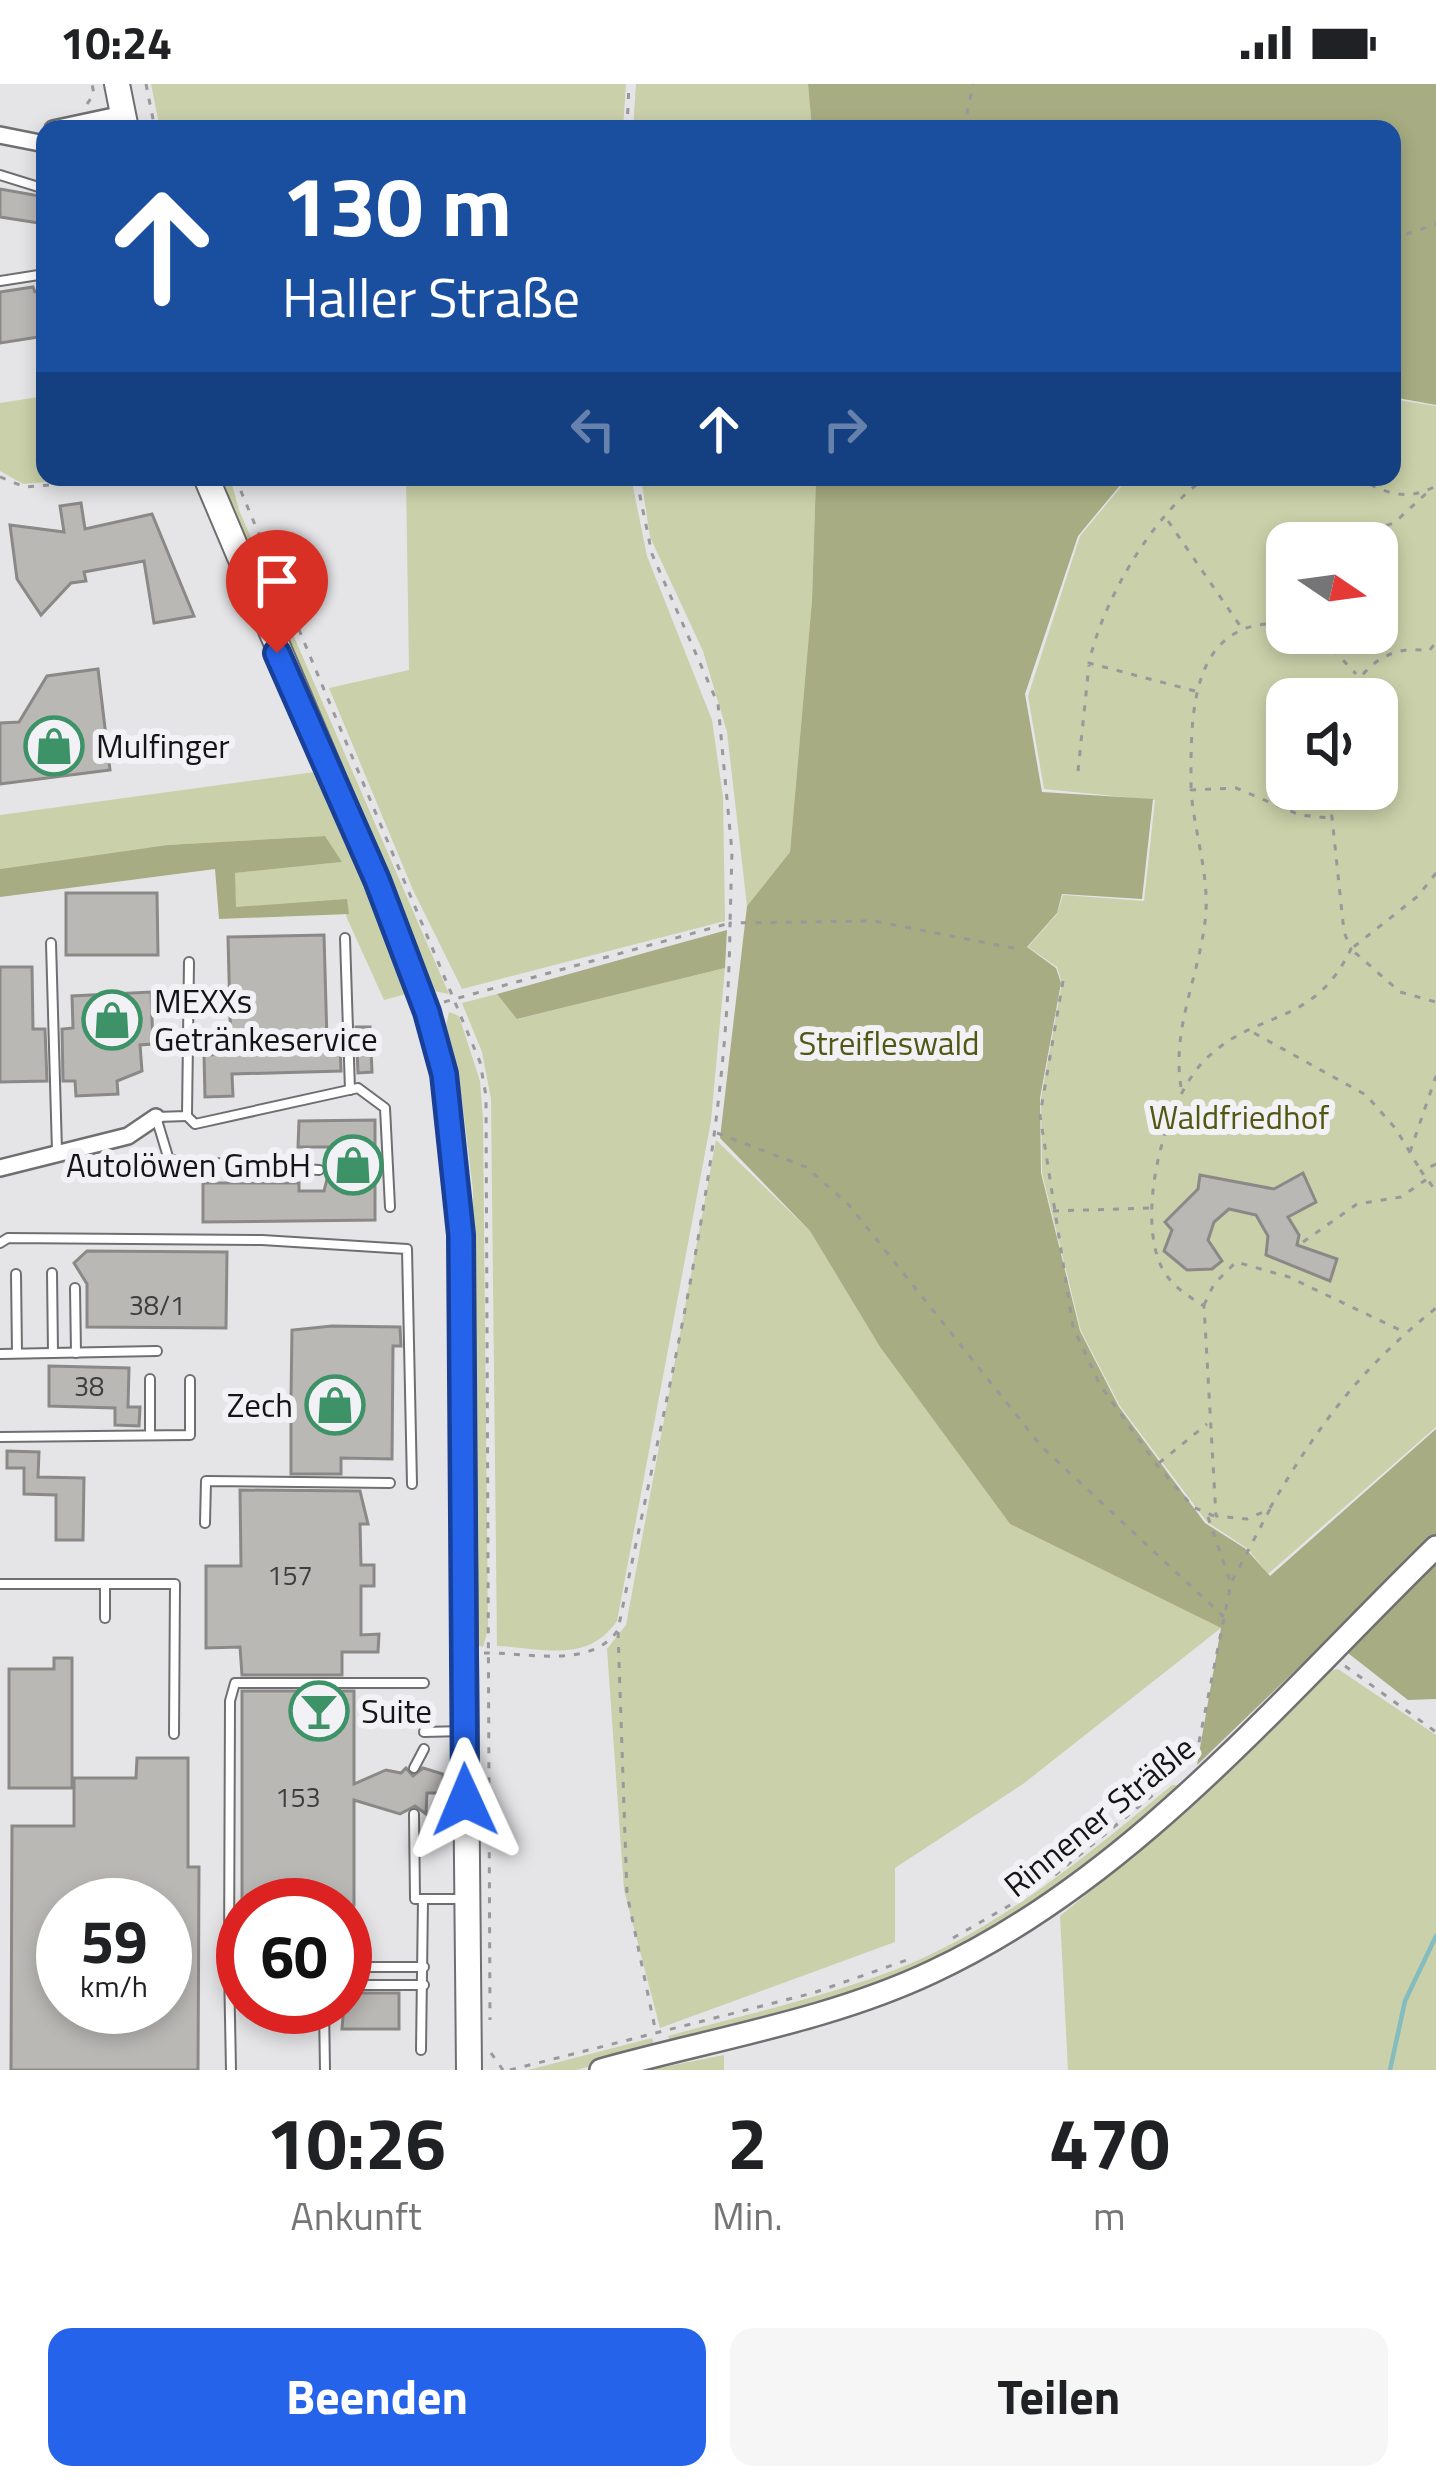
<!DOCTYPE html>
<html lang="de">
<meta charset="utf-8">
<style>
:root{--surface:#fff;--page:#f6f6f6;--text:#202124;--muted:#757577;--accent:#2563eb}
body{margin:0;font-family:"Titillium Web",sans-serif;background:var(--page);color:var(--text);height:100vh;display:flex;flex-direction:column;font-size:45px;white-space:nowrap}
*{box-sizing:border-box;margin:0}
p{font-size:39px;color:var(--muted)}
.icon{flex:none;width:66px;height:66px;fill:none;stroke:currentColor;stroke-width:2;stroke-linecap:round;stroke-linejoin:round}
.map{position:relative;height:1986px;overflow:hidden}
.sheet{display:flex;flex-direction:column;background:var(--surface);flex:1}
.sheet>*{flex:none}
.banner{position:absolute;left:36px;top:36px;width:1365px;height:366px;border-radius:24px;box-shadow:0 6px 18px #0003;background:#1a4fa0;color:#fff;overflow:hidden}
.needle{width:78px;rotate:103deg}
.fabs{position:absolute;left:1266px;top:438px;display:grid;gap:24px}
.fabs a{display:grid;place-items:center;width:132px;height:132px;border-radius:24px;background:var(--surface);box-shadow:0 6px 18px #0003;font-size:60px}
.speed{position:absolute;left:36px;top:1794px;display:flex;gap:24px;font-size:60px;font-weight:700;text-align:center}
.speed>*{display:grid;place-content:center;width:156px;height:156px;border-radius:50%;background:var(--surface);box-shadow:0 6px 18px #0003;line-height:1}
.speed small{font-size:30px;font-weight:400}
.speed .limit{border:18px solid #d22;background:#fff;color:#111}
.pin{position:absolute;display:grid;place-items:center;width:102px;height:102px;color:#fff;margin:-123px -51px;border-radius:50% 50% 50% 0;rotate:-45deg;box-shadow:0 0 12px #0007}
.pin .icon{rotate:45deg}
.me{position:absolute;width:132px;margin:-66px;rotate:359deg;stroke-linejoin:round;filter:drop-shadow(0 0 9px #0008)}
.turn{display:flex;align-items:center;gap:42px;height:252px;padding:0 48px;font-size:54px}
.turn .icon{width:156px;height:156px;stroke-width:2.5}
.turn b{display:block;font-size:84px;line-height:102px}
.lanes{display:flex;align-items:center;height:114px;padding:0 48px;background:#0003;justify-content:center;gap:60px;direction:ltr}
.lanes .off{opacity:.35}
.eta{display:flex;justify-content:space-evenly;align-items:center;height:204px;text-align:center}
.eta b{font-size:72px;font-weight:700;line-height:84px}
.button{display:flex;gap:24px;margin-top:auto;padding:24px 48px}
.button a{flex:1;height:138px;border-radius:24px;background:var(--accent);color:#fff;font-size:48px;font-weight:700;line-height:138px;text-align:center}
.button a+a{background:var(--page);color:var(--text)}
.status{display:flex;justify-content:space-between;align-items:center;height:84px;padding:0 60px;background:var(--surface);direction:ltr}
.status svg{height:33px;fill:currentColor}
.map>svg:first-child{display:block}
.green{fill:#cad0a9;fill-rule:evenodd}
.forest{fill:#a7ac82}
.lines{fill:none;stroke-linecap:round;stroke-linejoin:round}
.stream{stroke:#84bcc0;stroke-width:4.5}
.building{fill:#bab8b5;stroke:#8b8987;stroke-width:3;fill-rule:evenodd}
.lane-casing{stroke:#6f6f72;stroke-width:12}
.street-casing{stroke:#6f6f72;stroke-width:20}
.secondary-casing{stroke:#6f6f72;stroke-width:26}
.primary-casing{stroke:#6f6f72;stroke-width:28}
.path{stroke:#99999b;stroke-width:3;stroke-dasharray:6 9;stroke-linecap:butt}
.lane{stroke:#fff;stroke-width:8}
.street{stroke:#fff;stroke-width:15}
.secondary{stroke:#fff;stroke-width:21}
.primary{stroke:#fff;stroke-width:24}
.route-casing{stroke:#184099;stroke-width:30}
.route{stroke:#2563eb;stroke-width:21}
.labels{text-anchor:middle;stroke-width:12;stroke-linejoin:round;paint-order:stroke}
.number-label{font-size:27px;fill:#3e3e3e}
.poi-label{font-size:33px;fill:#151516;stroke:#f2f2f6;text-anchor:start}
.park-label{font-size:33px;fill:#525713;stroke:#f2f2f6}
.street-label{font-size:33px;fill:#151516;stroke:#f2f2f6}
</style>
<div class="status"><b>10:24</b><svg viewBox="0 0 49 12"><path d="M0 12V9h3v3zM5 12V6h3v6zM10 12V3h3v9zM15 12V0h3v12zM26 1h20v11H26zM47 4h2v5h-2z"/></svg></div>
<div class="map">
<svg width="1436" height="1986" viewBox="0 0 1436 1986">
<rect width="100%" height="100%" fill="#e5e5e8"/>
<g class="green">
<polygon points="151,0 626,0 623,45 160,45"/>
<polygon points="636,0 808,0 812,45 633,45"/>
<polygon points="45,312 45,393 105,393 23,400 0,387 0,319"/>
<path d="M1392 315 1436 322V1343L1268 1490 1248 1465 1207 1438 1120 1322 1081 1247 1042 1089 1041 1014 1062 899 1057 883 1028 863 1057 830 1063 811 1144 817 1155 716 1044 705 1028 612 1080 452 1129 393H1392ZM1287 459H1377V549H1287ZM1287 615H1377V705H1287Z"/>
<polygon points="217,393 230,393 239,426 449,910 433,907"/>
<polygon points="406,393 631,393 647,472 712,636 723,713 725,837 462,905 413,806 329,604 409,586"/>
<polygon points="641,393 816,393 812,516 790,768 747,822 727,648 703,567 650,453"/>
<polygon points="315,688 410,909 384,916 346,832 347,816 236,824 234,789 341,778 325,752 167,761 0,785 0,731"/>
<path d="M725 884 711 1037 617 1537C587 1580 544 1564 497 1562L491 1015 482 968 462 919 497 910 518 935Z"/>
<polygon points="449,928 459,932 480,997 483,1035 488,1546 483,1563 474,1560 473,1106 462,1016 445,947"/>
<polygon points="716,1056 810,1147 880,1263 1010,1440 1221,1544 1023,1700 895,1784 895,1858 660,1944 624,1806 607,1565 626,1541"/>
<polygon points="1338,1585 1436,1651 1436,1986 1068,1986 1060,1832 1159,1751 1308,1600 1323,1587"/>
<path d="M1172 1701H1181L1144 1739 983 1856 854 1911 671 1960 668 1952C739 1932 812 1916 881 1891 991 1852 1083 1775 1172 1701Z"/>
<polygon points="652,1954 655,1964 577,1986 528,1986"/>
<polygon points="724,1971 724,1986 649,1986"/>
</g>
<g class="forest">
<polygon points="808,0 1436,0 1436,321 1392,313 1392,45 812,45"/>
<polygon points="816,393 1127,393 1078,452 1025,610 1042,708 1153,715 1142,815 1062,810 1057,829 1027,863 1056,884 1061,899 1040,1014 1041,1089 1080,1247 1119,1323 1205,1439 1246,1465 1270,1492 1436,1345 1436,1451 1197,1681 1221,1544 1010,1440 880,1263 810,1147 720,1054 747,822 790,768 812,516"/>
<polygon points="325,752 342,778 235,789 236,823 347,815 349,830 219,835 215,785 0,813 0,785 167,761"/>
<polygon points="727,846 725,884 517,935 497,910"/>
<polygon points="1436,1472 1436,1615 1408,1616 1339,1562"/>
</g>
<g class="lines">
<polyline class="stream" points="1390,1986 1405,1917 1436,1852"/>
</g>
<g class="building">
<polygon points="0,105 45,113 45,140 0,133"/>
<polygon points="33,203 35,208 45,207 45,252 0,259 0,208"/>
<polygon points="81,419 85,445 152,430 194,532 154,539 144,477 84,488 86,497 71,499 41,531 17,495 10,441 64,448 60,422"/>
<polygon points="98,585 110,686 0,700 0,639 19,638 47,592"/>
<polygon points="66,809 157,809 158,871 66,871"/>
<polygon points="324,851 327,957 340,957 341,987 232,990 233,1012 205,1013 204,971 231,970 228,853"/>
<polygon points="0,883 32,883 33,945 45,945 47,997 0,998"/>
<polygon points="151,908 153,960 140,961 142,987 117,997 118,1010 76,1012 75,997 63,997 62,945 73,944 72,912"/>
<polygon points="356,943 370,943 372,988 358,989"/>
<polygon points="375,1036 375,1136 203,1138 203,1099 299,1099 299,1107 324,1107 335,1063 298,1063 299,1037"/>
<polygon points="1303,1089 1316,1118 1288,1133 1299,1151 1297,1161 1337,1175 1330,1197 1266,1171 1268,1152 1256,1131 1229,1125 1214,1138 1208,1156 1222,1177 1212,1185 1187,1186 1164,1167 1172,1146 1165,1138 1198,1105 1200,1091 1274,1105"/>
<polygon points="87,1167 227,1168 226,1244 87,1243 87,1200 74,1179"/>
<polygon points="332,1242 400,1243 401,1262 393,1262 392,1375 341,1374 341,1390 291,1390 291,1328 278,1328 278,1314 291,1314 292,1246"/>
<polygon points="49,1282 129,1284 128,1323 140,1323 139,1342 115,1341 115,1324 49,1322"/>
<polygon points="7,1367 39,1368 38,1393 84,1394 83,1456 56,1456 56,1411 24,1410 24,1384 7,1384"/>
<polygon points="240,1406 360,1407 368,1440 360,1440 361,1481 374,1481 374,1502 361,1502 361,1551 379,1550 378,1568 342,1568 342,1591 242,1591 240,1563 206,1564 206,1482 241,1482"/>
<polygon points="54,1574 72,1574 72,1704 9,1704 9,1585 54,1585"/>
<polygon points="242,1607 354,1607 354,1700 386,1686 401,1689 406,1684 413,1692 423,1684 443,1690 443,1709 427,1709 426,1730 415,1722 400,1730 354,1716 354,1821 242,1821"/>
<path d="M137 1674H188V1783H199L198 1986H11L12 1742H74V1694H136ZM63 1821H165V1923H63Z"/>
<polygon points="345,1909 399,1909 399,1945 342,1945"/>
</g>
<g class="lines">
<g class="lane-casing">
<g id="lane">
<polyline points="0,91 45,105"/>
<polyline points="0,197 45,190"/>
<polyline points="345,854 350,1006"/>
<polyline points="51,859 57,1067"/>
<polyline points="189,878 187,1032 156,1033 169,1076 319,1086"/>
<polyline points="187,1032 195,1040 358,1004 385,1024 390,1123"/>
<polyline points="0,1159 8,1154 262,1156 407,1165 412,1400"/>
<polyline points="52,1189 53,1269"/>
<polyline points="16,1190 17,1269"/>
<polyline points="75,1204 76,1269"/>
<polyline points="0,1270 157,1267"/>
<polyline points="150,1295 150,1351"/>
<polyline points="0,1353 190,1351 190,1296"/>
<polyline points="205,1439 206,1397 390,1399"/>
<polyline points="0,1500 175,1500 174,1650"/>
<polyline points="105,1534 105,1500"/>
<polyline points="424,1648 464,1647"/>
<polyline points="414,1684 424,1665"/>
<polyline points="414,1730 415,1815 465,1815"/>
<polyline points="229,1882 230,1617 235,1599 424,1599"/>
<polyline points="345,1883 424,1883"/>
<polyline points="345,1901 424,1901"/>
<polyline points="324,1923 325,1986"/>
<polyline points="421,1966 423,1815"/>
<polyline points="231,1986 229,1882 243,1882"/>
</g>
</g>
<g class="street-casing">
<g id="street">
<polyline points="53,45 123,30"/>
<polyline points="0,51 45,60"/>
<polyline points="0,1084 128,1052 156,1033"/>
</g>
</g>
<g class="secondary-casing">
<path id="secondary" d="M601 1986C711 1955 828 1937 932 1888 1132 1795 1280 1615 1436 1463"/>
</g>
<g class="primary-casing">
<g id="primary">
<polyline points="117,0 126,45"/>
<polyline points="206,393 377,797 427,928 444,990 461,1151 469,1986"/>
</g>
</g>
<g class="path">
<polyline points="146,0 155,45"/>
<polyline points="87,20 94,10 92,0"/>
<polyline points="627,45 629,0"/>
<polyline points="964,45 973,0"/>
<polyline points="1392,155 1436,140"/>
<polyline points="0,393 25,403 141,393"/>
<polyline points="235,393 480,978 486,1012 490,1936"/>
<path d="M1357 393C1383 409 1407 418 1436 402"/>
<polyline points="1168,437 1243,546"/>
<polyline points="1329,459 1394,439 1430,406"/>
<polyline points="1284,539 1287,519"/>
<polyline points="1308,549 1327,559 1356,590"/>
<path d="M1195 607 1089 579C1102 518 1153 429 1207 393"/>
<path d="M1346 615C1365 581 1389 560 1429 567L1436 558"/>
<polyline points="1078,687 1089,581"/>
<path d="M1191 704C1191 635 1187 532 1287 540"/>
<polyline points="1436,789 1418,812 1351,865 1400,908 1436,918"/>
<polyline points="1063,897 1040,1031 1073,1243 1100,1301 1157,1381 1193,1423 1214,1432"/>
<polyline points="444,918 730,839 732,768 718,620 652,470 636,393"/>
<polyline points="1254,949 1366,1011 1396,1045 1421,1087"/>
<path d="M1181 1003C1171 941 1202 887 1206 827 1208 787 1194 746 1191 706L1236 704 1300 731 1330 734"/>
<polyline points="717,1049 806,1083 849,1121 1042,1363 1224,1533"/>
<polyline points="1410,1068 1436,992"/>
<polyline points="1436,1080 1421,1087 1436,1107"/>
<polyline points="1053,1127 1152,1124"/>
<polyline points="1303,1158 1357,1120 1401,1113 1427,1095"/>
<polyline points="1204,1221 1214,1200 1236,1178 1289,1193 1404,1248"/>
<polyline points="1159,1379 1207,1340"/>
<path d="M1270 1424C1319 1340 1360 1285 1436 1224"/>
<polyline points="1208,1433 1230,1497"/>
<polyline points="618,1548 627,1810 656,1949"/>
<path d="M484 1569C526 1568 591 1586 618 1546 665 1313 728 1078 730 839L874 837 1023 866"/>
<polyline points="1345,1582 1436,1648"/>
<path d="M1196 1673 1231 1499 1270 1425 1247 1435 1216 1432 1204 1222C1188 1212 1173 1203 1163 1186 1134 1132 1165 1011 1209 972 1262 924 1313 943 1351 865L1344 848 1329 705"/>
<polyline points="1055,1791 1159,1706"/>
<polyline points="953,1854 1012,1820"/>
<polyline points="491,1969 503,1986"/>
<polyline points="510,1986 813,1909 907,1876"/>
</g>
<use href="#lane" class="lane"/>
<use href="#street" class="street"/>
<use href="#secondary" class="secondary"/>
<use href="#primary" class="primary"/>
</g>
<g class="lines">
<g class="route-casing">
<polyline id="route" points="277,569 377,796 427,928 444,990 461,1151 465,1716"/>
</g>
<use href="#route" class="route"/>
</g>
<defs>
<g id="shop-ring" transform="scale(3)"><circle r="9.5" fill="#f2f2f6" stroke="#3d9367" stroke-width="1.5"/><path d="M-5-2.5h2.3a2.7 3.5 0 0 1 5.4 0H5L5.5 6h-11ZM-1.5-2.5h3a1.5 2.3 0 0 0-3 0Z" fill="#3d9367"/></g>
<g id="bar-ring" transform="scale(3)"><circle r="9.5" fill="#f2f2f6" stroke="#3d9367" stroke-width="1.5"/><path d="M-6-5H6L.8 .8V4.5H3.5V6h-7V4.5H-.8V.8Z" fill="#3d9367"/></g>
</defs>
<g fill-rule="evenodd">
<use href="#shop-ring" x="54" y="662"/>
<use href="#shop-ring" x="112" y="936"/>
<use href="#shop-ring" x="353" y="1081"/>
<use href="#shop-ring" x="335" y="1321"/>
<use href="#bar-ring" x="319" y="1627"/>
</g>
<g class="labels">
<g class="number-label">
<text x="157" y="1231">38/1</text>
<text x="89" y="1312">38</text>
<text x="290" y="1501">157</text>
<text x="298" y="1723">153</text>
</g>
<g class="poi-label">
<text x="96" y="674">Mulfinger</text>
<text x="154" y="929">MEXXs<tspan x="154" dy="38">Getränkeservice</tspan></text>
<text x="311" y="1093" text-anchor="end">Autolöwen GmbH</text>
<text x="293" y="1333" text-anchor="end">Zech</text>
<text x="361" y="1639">Suite</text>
</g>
<g class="park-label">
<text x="889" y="971">Streifleswald</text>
<text x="1239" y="1045">Waldfriedhof</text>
</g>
<g class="street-label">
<text transform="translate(1099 1732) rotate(-39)" y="12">Rinnener Sträßle</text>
</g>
</g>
</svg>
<div class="fabs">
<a><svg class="needle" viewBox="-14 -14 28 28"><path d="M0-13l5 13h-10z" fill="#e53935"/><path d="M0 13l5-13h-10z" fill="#757577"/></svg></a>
<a><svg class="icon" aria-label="sound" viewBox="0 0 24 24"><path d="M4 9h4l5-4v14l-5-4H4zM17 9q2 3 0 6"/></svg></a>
</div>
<div class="speed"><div>59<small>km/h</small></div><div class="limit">60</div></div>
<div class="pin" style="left:277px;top:569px;background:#d93025"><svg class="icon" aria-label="arrive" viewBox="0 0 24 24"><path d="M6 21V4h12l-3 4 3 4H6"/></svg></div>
<svg class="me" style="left:465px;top:1716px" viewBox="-20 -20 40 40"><path d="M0-17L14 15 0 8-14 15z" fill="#2563eb" stroke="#fff" stroke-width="4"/></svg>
<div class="banner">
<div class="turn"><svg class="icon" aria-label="ahead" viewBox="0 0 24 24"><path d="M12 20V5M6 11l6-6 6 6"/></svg><div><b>130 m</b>Haller Straße</div></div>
<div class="lanes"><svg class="icon off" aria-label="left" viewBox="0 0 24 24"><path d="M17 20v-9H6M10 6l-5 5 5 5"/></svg><svg class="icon" aria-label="ahead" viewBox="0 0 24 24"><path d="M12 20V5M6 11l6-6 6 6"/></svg><svg class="icon off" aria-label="right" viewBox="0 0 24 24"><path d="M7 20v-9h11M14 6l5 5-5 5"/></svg></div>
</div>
</div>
<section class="sheet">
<div class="eta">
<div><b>10:26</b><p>Ankunft</p></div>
<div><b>2</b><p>Min.</p></div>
<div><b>470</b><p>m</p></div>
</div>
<div class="button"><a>Beenden</a><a>Teilen</a></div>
</section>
